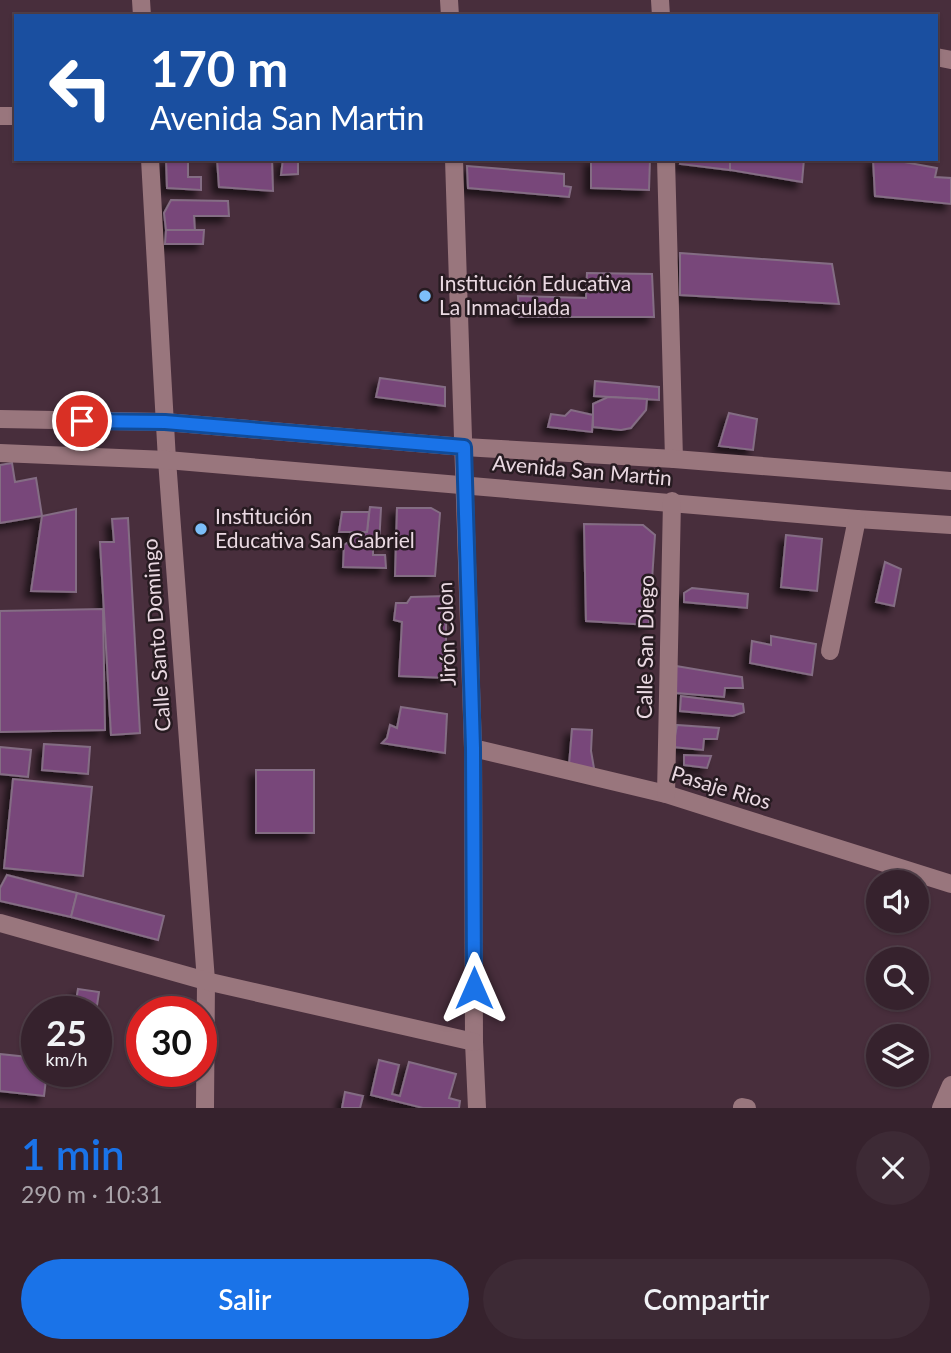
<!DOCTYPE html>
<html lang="es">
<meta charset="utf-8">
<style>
:root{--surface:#36222d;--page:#3d2a35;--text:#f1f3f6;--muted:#aaa4aa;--line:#503f49;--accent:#1a73e8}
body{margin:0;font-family:Lato,sans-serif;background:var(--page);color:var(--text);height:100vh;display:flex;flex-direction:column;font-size:26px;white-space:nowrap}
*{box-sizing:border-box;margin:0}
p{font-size:23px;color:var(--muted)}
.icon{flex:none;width:38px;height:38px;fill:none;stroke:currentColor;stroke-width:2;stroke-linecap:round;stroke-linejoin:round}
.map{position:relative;height:1108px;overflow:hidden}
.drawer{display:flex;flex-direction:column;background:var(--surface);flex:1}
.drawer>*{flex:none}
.guide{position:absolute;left:14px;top:14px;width:924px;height:147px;border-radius:0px;box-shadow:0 2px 5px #0004,0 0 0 2px var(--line);background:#1a4fa0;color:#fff;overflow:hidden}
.fabs{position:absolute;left:866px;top:870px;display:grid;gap:14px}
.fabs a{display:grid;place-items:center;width:63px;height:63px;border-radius:50%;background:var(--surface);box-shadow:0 2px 5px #0004,0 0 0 2px var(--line);font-size:35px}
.speed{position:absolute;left:21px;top:996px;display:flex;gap:14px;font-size:35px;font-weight:700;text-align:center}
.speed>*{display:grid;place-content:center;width:91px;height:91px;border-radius:50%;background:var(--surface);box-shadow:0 2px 5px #0004,0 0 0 2px var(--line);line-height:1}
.speed small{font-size:18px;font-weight:400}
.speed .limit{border:10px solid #d22;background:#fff;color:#111}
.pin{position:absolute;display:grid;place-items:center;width:60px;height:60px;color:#fff;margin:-30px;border:4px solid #fff;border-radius:50%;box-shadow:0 2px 7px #0007}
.me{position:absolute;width:77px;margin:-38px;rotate:0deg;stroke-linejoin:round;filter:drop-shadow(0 0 5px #0008)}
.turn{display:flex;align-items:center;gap:24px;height:147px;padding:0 21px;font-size:32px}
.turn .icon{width:91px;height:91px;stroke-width:2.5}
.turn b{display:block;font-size:49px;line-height:60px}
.round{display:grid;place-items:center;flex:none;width:74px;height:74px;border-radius:37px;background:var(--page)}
.summary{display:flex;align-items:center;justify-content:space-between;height:119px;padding:0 21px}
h1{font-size:42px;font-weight:600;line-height:52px;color:var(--accent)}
.cta{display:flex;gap:14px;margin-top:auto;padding:14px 21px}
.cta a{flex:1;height:80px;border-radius:42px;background:var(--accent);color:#fff;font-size:28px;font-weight:600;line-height:80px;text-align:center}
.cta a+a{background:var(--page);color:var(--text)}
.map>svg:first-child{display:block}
.building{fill:#78477a;stroke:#846d84;stroke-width:2;filter:url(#shadow)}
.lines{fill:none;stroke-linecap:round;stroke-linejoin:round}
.minor{stroke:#99767d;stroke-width:18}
.route-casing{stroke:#114b97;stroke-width:18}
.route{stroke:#1a73e8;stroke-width:12}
.poi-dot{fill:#7cbef9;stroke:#271b21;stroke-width:2.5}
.labels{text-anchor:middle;stroke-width:5;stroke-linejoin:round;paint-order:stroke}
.poi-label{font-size:21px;fill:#ead9e2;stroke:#271b21;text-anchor:start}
.street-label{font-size:21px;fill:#ead9e2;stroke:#271b21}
</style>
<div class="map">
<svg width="951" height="1108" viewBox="0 0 951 1108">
<defs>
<filter id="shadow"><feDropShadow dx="-6" dy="6" stdDeviation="3.5" flood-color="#0009"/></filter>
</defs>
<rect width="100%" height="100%" fill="#482e3c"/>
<g class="building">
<polygon points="166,159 188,159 188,177 201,177 201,190 167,188"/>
<polygon points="217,159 272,159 273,191 219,187"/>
<polygon points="283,159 298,159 298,174 281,175"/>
<polygon points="591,159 650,159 649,190 591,188"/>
<polygon points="681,159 730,159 730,170 680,164"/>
<polygon points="730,159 804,159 802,182 730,170"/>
<polygon points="873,159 888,159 937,168 935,177 951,178 951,204 875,196"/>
<polygon points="467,166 564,174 564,186 571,187 569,197 468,188"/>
<polygon points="171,200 228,201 229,216 194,216 195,231 166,230 164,213"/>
<polygon points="166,230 204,230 203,244 165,244"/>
<polygon points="680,253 832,264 839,304 680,295"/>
<polygon points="587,273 652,274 654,317 519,317 518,296 586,298"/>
<polygon points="380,378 445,387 445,406 376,397"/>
<polygon points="595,381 659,387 659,400 594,396"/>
<polygon points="608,397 647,399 646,410 631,428 621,430 593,427 593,404"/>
<polygon points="571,410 593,415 592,432 548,427 551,414 565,416"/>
<polygon points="729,413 757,419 753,450 719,446"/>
<polygon points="12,463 15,482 36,478 42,516 0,523 0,465"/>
<polygon points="370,507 381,508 379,545 373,547 373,555 385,555 386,568 343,567 344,545 350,541 351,533 367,532"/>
<polygon points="397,508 431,508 440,513 435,576 395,576"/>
<polygon points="76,509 76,592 31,591 42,516"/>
<polygon points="342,512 369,512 367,532 339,532"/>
<polygon points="128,518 140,733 111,735 100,542 114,542 112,519"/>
<polygon points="584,524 643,525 655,535 649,625 586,621"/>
<polygon points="786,535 822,539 817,591 781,587"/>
<polygon points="885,562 901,569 894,606 876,602"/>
<polygon points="692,588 748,594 747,608 684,602 684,593"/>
<polygon points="446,596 446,678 399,676 402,622 394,620 396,603 407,603 411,597"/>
<polygon points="103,609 105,730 0,732 0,611"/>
<polygon points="771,636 816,644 812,675 750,663 752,641 771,645"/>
<polygon points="676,666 742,677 743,688 725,688 724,697 676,693"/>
<polygon points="681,696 743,704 744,712 733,716 680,711"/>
<polygon points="401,707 447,714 445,753 382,743 387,738 390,725 397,728"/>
<polygon points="677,725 719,728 717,739 704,739 703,750 673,747"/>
<polygon points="572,729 592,730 591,751 595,774 569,765"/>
<polygon points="44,744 90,747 88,774 42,770"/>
<polygon points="0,747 31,750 28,777 0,774"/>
<polygon points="684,755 711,756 707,768 684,765"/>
<rect x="256" y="770" width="58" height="63"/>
<polygon points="13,779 92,787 83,876 4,868"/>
<polygon points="7,875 77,893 71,917 0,901 0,888"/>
<polygon points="77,893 164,916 158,940 71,917"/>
<polygon points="78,989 99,992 96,1012 74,1012"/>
<polygon points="0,1054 37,1058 37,1071 47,1071 44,1096 0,1091"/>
<polygon points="379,1060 399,1065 392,1094 400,1096 409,1062 456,1074 449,1098 460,1101 459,1108 423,1108 371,1095"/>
<polygon points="345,1092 363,1096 360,1108 342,1108"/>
</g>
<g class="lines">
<g class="minor">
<polyline points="141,0 142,16"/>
<polyline points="449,0 450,16"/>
<polyline points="660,0 661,16"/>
<polyline points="936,57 951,60"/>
<polyline points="0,116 16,116"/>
<polyline points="150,159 167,460 206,981 205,1108"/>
<polyline points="454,159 473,748 474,1042 477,1108"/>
<polyline points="666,159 674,459"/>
<polyline points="0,419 165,422 464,447 674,459 951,481"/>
<polyline points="0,453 167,460 857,519 951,525"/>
<polyline points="830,651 857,519"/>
<polyline points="473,748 666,794 951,884"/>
<polyline points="666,794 672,501"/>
<polyline points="0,923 206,981 474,1042"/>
<polyline points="742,1107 747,1108"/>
<polyline points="941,1108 951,1085"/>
</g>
</g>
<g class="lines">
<g class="route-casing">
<polyline id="route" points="82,421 165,422 464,447 473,748 474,988"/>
</g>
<use href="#route" class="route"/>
</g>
<g class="poi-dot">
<circle cx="425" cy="296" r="7"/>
<circle cx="201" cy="529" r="7"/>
</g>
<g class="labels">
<g class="poi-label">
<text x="439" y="291">Institución Educativa<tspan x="439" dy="24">La Inmaculada</tspan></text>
<text x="215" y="524">Institución<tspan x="215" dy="24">Educativa San Gabriel</tspan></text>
</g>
<g class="street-label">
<text transform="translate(582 471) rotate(5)" y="7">Avenida San Martin</text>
<text transform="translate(447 634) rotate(-92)" y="7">Jirón Colon</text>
<text transform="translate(157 635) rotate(-94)" y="7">Calle Santo Domingo</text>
<text transform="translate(646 647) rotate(-89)" y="7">Calle San Diego</text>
<text transform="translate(721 788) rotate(17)" y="7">Pasaje Rios</text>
</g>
</g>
</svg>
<div class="fabs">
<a><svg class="icon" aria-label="sound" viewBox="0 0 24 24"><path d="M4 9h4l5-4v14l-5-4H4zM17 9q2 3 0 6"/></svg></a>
<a><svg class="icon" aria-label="search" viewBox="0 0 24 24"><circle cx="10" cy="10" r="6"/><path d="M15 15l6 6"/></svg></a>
<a><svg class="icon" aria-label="layers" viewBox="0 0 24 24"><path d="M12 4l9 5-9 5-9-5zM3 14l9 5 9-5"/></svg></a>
</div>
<div class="speed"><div>25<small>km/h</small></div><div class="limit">30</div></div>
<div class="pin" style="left:82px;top:421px;background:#d93025"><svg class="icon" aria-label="arrive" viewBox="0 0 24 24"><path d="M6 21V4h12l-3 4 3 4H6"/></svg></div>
<svg class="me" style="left:474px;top:988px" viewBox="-20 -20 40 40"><path d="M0-17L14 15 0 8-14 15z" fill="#1a73e8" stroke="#fff" stroke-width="4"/></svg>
<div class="guide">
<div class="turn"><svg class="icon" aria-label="left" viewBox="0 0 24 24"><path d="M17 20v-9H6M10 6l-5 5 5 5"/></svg><div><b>170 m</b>Avenida San Martin</div></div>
</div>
</div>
<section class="drawer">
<div class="summary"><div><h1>1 min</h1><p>290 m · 10:31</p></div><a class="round"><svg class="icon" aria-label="close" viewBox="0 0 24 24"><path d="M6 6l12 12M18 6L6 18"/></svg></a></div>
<div class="cta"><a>Salir</a><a>Compartir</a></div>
</section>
